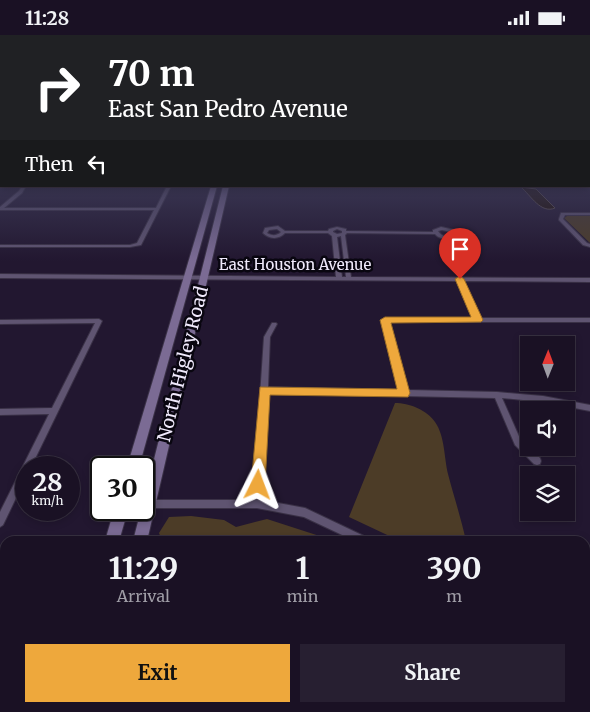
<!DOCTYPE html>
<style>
:root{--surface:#1a1124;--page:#271f31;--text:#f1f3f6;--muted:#9f9da6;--line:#383141;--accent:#eea83c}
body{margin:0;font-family:Merriweather,serif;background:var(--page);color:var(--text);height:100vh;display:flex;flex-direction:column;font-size:19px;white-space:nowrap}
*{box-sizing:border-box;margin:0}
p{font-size:16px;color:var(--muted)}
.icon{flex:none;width:28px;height:28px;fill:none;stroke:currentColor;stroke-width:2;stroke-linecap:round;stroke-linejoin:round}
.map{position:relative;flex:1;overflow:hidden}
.panel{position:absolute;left:0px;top:501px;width:590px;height:176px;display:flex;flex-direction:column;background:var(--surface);border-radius:15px 15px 0 0;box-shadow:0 2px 8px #0003,0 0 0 1px var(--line)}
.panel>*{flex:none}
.banner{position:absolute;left:0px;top:0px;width:590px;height:152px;box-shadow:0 2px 8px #0003,0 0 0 1px var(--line);background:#202124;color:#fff;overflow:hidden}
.needle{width:32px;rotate:1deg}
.controls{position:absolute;left:520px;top:301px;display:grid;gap:10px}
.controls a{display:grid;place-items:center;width:55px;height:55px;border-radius:0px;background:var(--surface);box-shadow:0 2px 8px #0003,0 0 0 1px var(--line);font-size:25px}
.speed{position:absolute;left:15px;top:421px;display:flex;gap:10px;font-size:25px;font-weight:700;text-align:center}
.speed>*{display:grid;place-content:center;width:65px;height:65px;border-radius:50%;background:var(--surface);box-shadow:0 2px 8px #0003,0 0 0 1px var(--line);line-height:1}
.speed small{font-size:12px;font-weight:400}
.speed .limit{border:2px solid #111;border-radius:8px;background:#fff;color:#111}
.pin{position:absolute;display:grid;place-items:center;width:42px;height:42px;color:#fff;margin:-51px -21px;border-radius:50% 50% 50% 0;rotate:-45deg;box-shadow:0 0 5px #0007}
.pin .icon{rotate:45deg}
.me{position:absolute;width:55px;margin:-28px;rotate:3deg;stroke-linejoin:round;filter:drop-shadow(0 0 4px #0008)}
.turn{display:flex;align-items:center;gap:18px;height:105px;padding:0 25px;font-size:22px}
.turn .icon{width:65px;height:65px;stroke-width:2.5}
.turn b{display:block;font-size:35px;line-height:42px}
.then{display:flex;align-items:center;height:48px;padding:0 25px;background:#0003;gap:10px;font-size:19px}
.eta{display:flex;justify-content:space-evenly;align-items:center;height:85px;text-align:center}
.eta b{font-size:30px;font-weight:700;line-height:35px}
.primary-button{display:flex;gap:10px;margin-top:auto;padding:10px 25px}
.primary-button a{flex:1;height:58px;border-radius:0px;background:var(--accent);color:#111;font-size:20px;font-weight:700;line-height:58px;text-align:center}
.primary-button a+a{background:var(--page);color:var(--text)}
.status{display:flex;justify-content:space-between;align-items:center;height:35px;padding:0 25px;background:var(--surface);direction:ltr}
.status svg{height:14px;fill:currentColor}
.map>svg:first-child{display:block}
.green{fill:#4c3c27}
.water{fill:#1b0b00;stroke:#5b4e4c}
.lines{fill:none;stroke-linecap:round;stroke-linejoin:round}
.street-casing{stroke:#3a3146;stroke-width:2}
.secondary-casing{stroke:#3a3146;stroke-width:2}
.street{fill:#5f5471;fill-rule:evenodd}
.secondary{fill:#7b6b94;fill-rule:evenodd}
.route{fill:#eea83c;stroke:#9b6d27}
.labels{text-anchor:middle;stroke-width:5;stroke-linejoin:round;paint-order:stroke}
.far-street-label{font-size:15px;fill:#f0eafc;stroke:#090610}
.street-label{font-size:18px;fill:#f0eafc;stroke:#090610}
</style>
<div class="status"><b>11:28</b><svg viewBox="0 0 49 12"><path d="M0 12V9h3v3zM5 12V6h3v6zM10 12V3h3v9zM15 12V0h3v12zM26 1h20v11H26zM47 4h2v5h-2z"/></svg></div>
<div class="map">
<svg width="590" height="677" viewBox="0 0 590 677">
<rect width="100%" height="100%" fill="#221730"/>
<g class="green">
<polygon points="567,181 590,181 590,208 564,183"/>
<path d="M395 368C409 368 427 375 435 387 445 401 444 423 448 439 454 462 461 483 466 506H400L349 482Z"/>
<polygon points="191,481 224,485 236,492 267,484 335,506 162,506 159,498 169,482"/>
<polygon points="124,673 124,672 204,673 203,677 123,677"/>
</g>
<path class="water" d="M521 152 536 154 555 173C541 179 531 161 521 152Z"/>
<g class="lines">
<g class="street-casing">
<g id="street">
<rect x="589" y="131" width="1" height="2"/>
<rect x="0" y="148" width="1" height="2"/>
<rect x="589" y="149" width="1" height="2"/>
<polygon points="22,151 26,151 22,158 4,173 156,173 167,151 171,151 141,210 130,212 0,212 0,210 130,210 137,208 154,175 0,175 0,172 19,156"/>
<polygon points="561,178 590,178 590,180 565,180 563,184 587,208 590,209 590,212 583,210 559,185 559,184"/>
<path d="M278 191 285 196H328L329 194 337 192 346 194V196L433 197V195L441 192 455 195 457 200C451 204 441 206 435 199L347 198 345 200 351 242 590 243V247L463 246 480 283H590V287H389L407 355 497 357 543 361 590 370V376L543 367 502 363 521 406 540 423 541 426 540 429 537 430 534 429 515 410 495 363 267 358 262 465 305 473 368 503 370 506H355L304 482 257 473H144V465H253L264 302 272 288H276L277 289 270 302 268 352 400 355 382 285 385 283H474L458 246 0 243V239L336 242 332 201 328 198H285C278 205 269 204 263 198L265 193ZM277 194 281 197C277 201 272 201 267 198L269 195ZM337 194 342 196V198L337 199 333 197V196ZM442 195 451 197 452 199C446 202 442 202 438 196ZM341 201 346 242H342L337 202Z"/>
<polygon points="99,284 102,286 31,432 26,432 26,442 3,490 0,492 0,477 49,379 0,380 0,374 52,373 95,288 0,289 0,285"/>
<polygon points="590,562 590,572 585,573 585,563"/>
<polygon points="5,616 5,628 0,629 0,617"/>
<polygon points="5,637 5,649 0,650 0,638"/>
<rect x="337" y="672" width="12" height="5"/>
</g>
</g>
<g class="secondary-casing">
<g id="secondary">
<polygon points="211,151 217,151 139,432 127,432"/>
<polygon points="223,151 229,151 147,506 133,506 141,475 144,475 144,464"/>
<polygon points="114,475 128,475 119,506 105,506"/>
<polygon points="55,672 73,672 71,677 53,677"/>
<polygon points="90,672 108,672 107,677 89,677"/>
</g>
</g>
<use href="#street" class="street"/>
<use href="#secondary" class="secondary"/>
</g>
<linearGradient id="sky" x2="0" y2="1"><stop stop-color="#130d1a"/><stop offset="0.58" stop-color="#3e3c59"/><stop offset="1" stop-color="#3e3c59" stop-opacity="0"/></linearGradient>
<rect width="590" height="226" fill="url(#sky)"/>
<polygon class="route" points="460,241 464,244 483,285 481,287 391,288 410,358 408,362 270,360 265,450 263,455 258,457 253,455 251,450 260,352 397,354 380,285 385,282 471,282 455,244"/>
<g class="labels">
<g class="far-street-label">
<text x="295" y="235">East Houston Avenue</text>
</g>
<g class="street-label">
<text transform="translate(183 329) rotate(-76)" y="6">North Higley Road</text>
</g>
</g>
</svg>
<div class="controls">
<a><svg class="needle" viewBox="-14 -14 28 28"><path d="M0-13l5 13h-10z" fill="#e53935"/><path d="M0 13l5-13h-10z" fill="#9f9da6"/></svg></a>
<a><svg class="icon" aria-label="sound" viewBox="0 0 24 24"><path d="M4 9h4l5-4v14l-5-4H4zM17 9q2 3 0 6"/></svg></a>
<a><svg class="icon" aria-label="layers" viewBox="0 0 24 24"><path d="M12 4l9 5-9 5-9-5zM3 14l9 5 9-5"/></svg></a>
</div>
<div class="speed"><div>28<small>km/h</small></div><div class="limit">30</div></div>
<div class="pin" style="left:460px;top:244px;background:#d93025"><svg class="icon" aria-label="arrive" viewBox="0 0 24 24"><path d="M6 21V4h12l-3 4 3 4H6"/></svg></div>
<svg class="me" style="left:258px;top:450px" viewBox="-20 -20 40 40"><path d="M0-17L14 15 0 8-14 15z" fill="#eea83c" stroke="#fff" stroke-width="4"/></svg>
<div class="banner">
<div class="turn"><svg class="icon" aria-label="right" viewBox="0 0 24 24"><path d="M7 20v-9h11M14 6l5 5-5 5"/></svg><div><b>70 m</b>East San Pedro Avenue</div></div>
<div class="then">Then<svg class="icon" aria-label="left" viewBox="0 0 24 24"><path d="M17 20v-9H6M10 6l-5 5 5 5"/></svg></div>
</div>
<section class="panel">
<div class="eta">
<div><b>11:29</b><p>Arrival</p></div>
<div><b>1</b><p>min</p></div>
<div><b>390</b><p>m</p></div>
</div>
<div class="primary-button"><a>Exit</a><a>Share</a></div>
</section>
</div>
